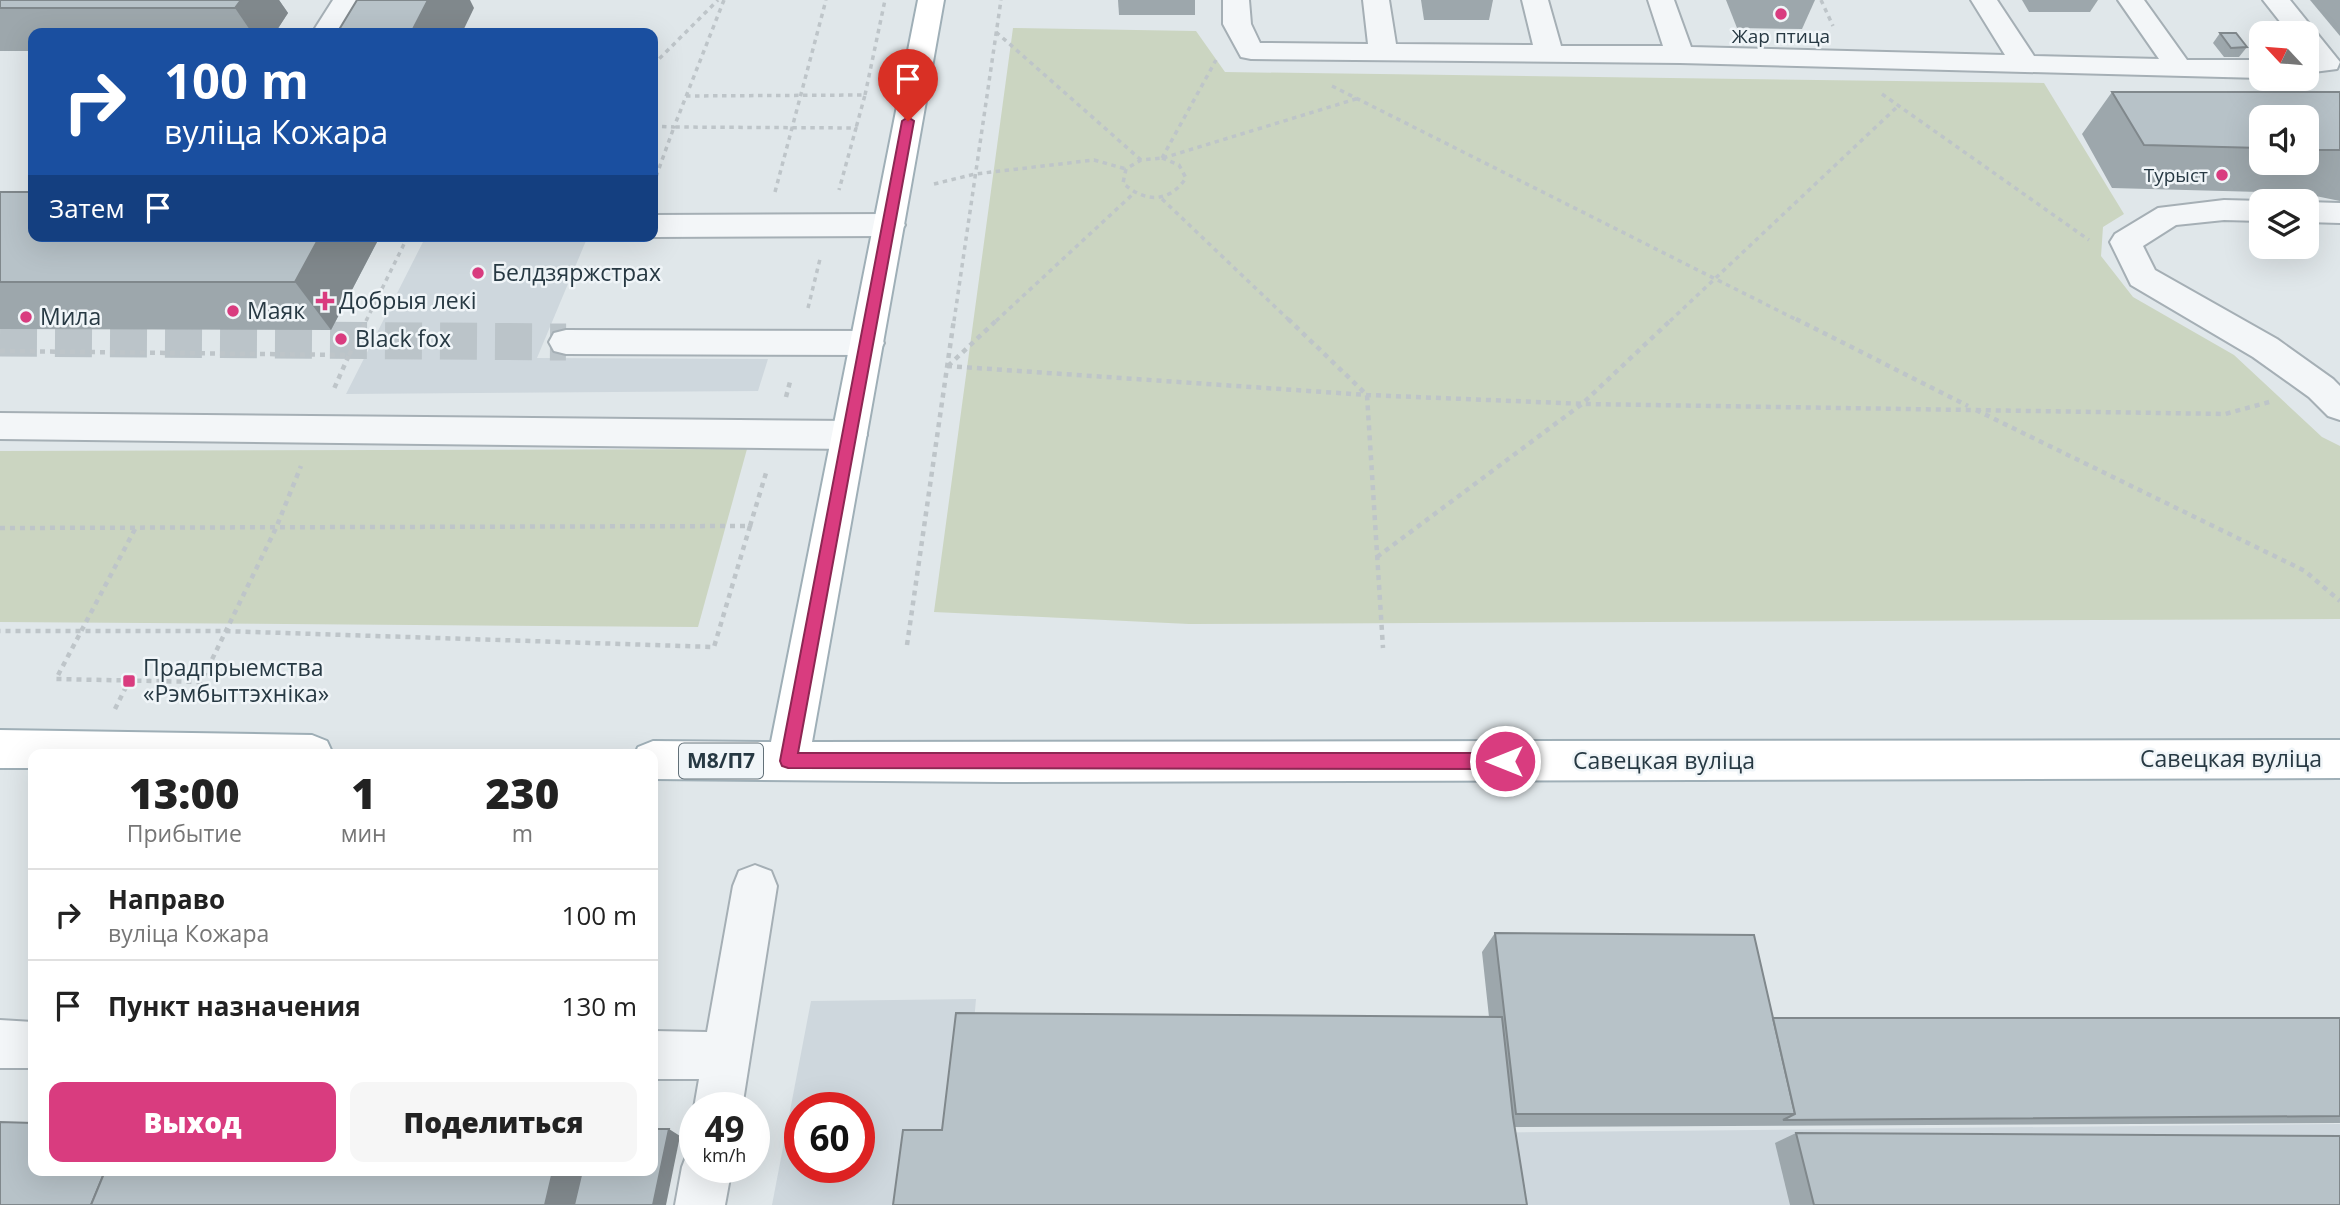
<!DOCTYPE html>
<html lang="ru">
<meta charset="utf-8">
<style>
:root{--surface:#fff;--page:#f6f6f6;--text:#222;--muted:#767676;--line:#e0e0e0;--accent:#d93c7f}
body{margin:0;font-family:"Open Sans",sans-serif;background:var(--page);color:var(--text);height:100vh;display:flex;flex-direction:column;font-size:26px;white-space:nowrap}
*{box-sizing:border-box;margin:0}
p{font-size:23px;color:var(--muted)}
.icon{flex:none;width:38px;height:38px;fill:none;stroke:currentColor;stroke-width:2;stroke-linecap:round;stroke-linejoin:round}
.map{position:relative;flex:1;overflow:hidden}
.side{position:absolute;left:28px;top:749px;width:630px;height:427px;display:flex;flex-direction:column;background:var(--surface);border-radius:14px;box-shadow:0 7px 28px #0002}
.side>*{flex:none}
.hud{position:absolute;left:28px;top:28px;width:630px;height:214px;border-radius:14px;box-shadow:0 7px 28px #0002;background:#1a4fa0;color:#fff;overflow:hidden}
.needle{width:46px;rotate:296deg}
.controls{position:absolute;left:2249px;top:21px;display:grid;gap:14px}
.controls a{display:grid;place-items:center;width:70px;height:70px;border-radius:14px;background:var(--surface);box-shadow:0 7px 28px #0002;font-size:35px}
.speed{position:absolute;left:679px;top:1092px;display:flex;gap:14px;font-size:35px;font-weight:700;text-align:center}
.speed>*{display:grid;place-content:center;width:91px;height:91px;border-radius:50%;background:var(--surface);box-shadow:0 7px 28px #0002;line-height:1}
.speed small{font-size:18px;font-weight:400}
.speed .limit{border:10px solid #d22;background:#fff;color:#111}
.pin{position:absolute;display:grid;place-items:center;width:60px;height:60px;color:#fff;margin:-72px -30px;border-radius:50% 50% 50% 0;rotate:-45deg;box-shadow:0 0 7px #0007}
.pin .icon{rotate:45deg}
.me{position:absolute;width:77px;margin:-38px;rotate:270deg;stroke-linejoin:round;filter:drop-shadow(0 0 5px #0008)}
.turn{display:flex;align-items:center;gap:24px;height:147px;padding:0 21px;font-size:32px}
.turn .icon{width:91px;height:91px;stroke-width:2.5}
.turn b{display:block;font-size:49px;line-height:60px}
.then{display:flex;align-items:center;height:66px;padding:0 21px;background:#0003;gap:14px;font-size:26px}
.eta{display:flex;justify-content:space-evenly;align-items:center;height:119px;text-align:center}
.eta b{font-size:42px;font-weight:800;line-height:49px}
.button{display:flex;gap:14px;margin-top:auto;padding:14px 21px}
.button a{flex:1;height:80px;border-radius:14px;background:var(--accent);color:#fff;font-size:28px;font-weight:800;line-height:80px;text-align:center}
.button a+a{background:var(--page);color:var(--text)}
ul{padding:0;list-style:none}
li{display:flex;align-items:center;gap:21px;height:91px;padding:0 21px;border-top:2px solid var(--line)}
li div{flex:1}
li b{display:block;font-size:26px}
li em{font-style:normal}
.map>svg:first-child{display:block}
.built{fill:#ced7dd;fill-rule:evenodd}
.green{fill:#cbd5c1}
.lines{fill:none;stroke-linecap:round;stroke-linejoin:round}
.minor-tunnel{stroke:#bbc4c9;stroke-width:37;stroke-dasharray:37 18;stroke-linecap:butt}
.minor-casing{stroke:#a5afb5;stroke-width:4}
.major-casing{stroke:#9fafb7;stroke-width:4}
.path-far1{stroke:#bec5c9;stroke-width:3.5;stroke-dasharray:4.5 4.5;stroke-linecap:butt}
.path{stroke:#bec5c9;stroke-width:4.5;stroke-dasharray:5 5;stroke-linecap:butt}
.minor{fill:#f3f6f8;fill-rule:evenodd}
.major{fill:#fff;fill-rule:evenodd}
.wall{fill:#9da7ac;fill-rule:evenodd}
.shaded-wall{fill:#80888c}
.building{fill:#b7c2c8;stroke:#80888c;stroke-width:2}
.route{fill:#d93c7f;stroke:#8d2753;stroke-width:2}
.poi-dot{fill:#d93c7f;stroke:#f0f5f8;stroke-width:2.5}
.labels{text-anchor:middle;stroke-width:5;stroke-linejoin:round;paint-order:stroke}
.far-poi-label{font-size:19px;fill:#273943;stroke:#f0f5f8}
.shield{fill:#f0f5f8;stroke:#637179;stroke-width:2}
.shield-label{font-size:21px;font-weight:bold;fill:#273943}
.poi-label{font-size:23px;fill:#273943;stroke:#f0f5f8;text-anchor:start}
.street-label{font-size:23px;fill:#273943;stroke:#f0f5f8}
</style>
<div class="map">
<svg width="2340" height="1205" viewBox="0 0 2340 1205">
<rect width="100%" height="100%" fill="#e0e7ea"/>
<g class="built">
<polygon points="426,236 588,236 537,358 768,359 758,391 346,394"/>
<path d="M976 999 964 1138 2340 1124V1205H772L811 1001ZM800 1108H859V1167H800Z"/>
</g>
<g class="green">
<polygon points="1013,28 1196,31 1225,72 2044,83 2124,214 2103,227 2101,256 2133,297 2234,355 2322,437 2340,446 2340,619 1189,624 934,612"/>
<polygon points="747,449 698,627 0,622 0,451"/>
</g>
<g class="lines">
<polyline class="minor-tunnel" points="0,338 566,342"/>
<g class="minor-casing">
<g id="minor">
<polygon points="333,0 359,0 338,33 312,33"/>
<polygon points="1223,0 1249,0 1251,24 1260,43 1368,44 1363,0 1389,0 1396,44 1533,45 1522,0 1548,0 1561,46 1663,46 1648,0 1674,0 1691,47 2005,55 1971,0 1997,0 2034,56 2159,59 2118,0 2144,0 2187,60 2261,60 2261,78 1680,63 1251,59 1241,57 1223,24"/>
<polygon points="2263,0 2290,0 2340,62 2337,69 2306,73 2306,33 2289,33"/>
<polygon points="2224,200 2263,201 2261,201 2261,221 2224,220 2176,225 2143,246 2155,270 2277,339 2333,379 2340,386 2340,420 2328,416 2309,397 2253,357 2131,285 2110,242 2115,234 2158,208"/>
<polygon points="2306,202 2340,203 2340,223 2306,222"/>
<polygon points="889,214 900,218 905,225 900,232 889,236 653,237 652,236 653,215"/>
<polygon points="566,330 867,331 879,334 884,343 879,352 867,355 566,354 554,351 549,342 554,333"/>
<polygon points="0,413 849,421 861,425 867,435 861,445 849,449 0,439"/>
<polygon points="755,865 771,871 777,886 742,1108 695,1108 695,1110 694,1108 699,1079 653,1079 653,1031 707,1032 733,886 739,871"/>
<polygon points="0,1020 33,1022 33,1068 0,1068"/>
<polygon points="695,1147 695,1167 732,1167 725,1205 675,1205 682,1167 689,1149"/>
</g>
</g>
<g class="major-casing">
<g id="major">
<polygon points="918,0 944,0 812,742 2340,740 2340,778 1003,782 653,779 653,754 635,754 638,747 653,741 771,742"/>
<polygon points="0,730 312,735 327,741 333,754 33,754 33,768 0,768"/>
</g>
</g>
<g class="path-far1">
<polyline points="1821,0 1833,26"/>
<polyline points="996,32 1141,160"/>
<polyline points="653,65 718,0"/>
<polyline points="1332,86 1799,321"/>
<polyline points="1882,94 2089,240"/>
<polyline points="865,95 885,0"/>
<polyline points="686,96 865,95 856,128"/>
<polyline points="653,126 674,127 724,0"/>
<polyline points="1162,158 1216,60"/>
<path d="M1162 158 1179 165 1186 178C1169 203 1145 203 1123 183L1126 169 1141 160Z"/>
<polyline points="1163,158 1359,98"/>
<polyline points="934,184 975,174 1094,160 1126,169"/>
<polyline points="653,185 674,127 856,128 839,190"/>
<polyline points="775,192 826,0"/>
<polyline points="1162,199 1290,321"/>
<polyline points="808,308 820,259"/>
<polyline points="366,321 408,236"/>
<polyline points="954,321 1001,0"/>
<polyline points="996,321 1133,194"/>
<polyline points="1670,321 1897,107"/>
</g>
<g class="path">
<polyline points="1288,319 1367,395 1383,648"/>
<polyline points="1796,319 1968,406"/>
<polyline points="0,351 349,355 333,391"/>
<polyline points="349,355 367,319"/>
<polyline points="947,366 1367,395 1586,404 2225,414 2273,401"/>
<polyline points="948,366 998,319"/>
<polyline points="786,397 791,378"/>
<polyline points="1976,410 2305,571 2340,601"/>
<polyline points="750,526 766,473"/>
<polyline points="0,528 750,526 714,647 223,631 0,631"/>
<polyline points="135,529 56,679 201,682 276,528 301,466"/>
<polyline points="1377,557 1582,404 1672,319"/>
<polyline points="907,645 954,319"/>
<polyline points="115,709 129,681"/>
</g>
<use href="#minor" class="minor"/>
<use href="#major" class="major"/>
</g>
<g class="wall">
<polygon points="0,0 279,0 288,13 275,33 33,33 33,51 0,51"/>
<polygon points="1118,0 1195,0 1195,15 1119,15"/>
<polygon points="1421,0 1493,0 1489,20 1424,20"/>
<polygon points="1726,0 1815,0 1802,29 1737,28"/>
<polygon points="2022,0 2098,0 2090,12 2029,12"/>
<polygon points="2310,0 2340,0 2340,36"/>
<polygon points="2220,33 2247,47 2239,57 2224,57 2213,43"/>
<path d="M2112 92H2340V201L2301 193 2112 188 2082 134ZM2261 117H2306V163H2261Z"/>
<polygon points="0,192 377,242 331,330 0,329"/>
<polygon points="1495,933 1773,1018 2340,1018 2340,1123 942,1130 1489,1017 1482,952"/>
<polygon points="1796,1133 2340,1205 1790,1205 1775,1143"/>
</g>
<g class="shaded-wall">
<polygon points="241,0 279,0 288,13 275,33 252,33 235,8"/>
<polygon points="428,0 470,0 474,8 462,33 411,33"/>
<polygon points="320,236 373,236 377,242 331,330 295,282"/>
<polygon points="669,1129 680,1136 666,1205 653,1205"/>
<polygon points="553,1171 595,1171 588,1205 545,1205"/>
</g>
<g class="building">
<polygon points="0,0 241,0 235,8 0,8"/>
<polygon points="357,0 428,0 411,33 337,33"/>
<polygon points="2220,33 2236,33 2247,47 2231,48"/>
<polygon points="2112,92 2340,92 2340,150 2306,150 2306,117 2261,117 2261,148 2144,145"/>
<polygon points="0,192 33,192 33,236 320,236 295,282 0,282"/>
<polygon points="1495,933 1754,935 1795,1114 1516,1114"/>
<polygon points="956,1013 1502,1017 1513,1117 1527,1205 893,1205 903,1130 942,1130"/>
<polygon points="1773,1018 2340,1018 2340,1116 1783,1120 1795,1114"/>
<polygon points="0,1122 33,1123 33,1171 105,1171 91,1205 0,1205"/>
<polygon points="653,1129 669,1129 653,1205 574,1205 582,1171 653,1171"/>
<polygon points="1796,1133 2340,1136 2340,1205 1814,1205"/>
<polygon points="105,1171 553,1171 545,1205 91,1205"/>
</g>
<polygon class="route" points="908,117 914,121 798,753 1505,753 1511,756 1513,761 1511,767 1505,769 788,768 782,766 780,761 902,121"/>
<g class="poi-dot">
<circle cx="1781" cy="14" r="7"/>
<circle cx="2222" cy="175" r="7"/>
<circle cx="478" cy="273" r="7"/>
<path d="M321.5 290.5h7v7h7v7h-7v7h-7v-7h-7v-7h7z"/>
<circle cx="233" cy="311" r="7"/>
<circle cx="26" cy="317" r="7"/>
<circle cx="341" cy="339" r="7"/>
<rect x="122" y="674" width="14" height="14" rx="3.5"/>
</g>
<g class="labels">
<g class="far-poi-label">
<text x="1781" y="43">Жар птица</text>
<text x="2208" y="182" text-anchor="end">Турыст</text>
</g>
<rect class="shield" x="679" y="743.5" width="84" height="35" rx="5"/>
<g class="shield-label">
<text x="721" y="768">М8/П7</text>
</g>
<g class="poi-label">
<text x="492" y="281">Белдзяржстрах</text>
<text x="339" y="309">Добрыя лекі</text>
<text x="247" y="319">Маяк</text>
<text x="40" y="325">Мила</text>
<text x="355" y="347">Black fox</text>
<text x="143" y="676">Прадпрыемства<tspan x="143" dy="26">«Рэмбыттэхніка»</tspan></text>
</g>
<g class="street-label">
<text x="2231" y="767">Савецкая вуліца</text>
<text x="1664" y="769">Савецкая вуліца</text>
</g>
</g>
</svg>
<div class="controls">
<a><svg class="needle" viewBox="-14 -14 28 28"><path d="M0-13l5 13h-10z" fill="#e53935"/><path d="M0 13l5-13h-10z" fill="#767676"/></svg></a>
<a><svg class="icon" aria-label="sound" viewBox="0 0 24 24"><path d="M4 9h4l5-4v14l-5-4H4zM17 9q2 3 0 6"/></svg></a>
<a><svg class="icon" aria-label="layers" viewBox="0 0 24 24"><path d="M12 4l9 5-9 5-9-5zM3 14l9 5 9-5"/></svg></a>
</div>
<div class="speed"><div>49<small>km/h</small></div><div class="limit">60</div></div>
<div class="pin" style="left:908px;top:121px;background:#d93025"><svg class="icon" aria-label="arrive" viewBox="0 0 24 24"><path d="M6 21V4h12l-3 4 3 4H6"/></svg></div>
<svg class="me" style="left:1505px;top:761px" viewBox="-20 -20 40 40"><circle r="17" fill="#d93c7f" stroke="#fff" stroke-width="3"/><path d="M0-11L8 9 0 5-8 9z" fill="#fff"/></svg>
<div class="hud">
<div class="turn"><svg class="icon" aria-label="right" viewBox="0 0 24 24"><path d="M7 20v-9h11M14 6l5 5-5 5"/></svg><div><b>100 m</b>вуліца Кожара</div></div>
<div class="then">Затем<svg class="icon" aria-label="arrive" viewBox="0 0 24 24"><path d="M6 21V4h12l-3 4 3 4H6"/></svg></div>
</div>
<section class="side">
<div class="eta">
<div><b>13:00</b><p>Прибытие</p></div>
<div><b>1</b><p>мин</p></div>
<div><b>230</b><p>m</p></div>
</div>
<ul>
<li><svg class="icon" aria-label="right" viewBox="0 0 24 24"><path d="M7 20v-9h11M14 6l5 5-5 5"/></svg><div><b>Направо</b><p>вуліца Кожара</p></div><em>100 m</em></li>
<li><svg class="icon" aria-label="arrive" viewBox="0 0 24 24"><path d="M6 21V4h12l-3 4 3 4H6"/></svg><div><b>Пункт назначения</b></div><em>130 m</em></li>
</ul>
<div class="button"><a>Выход</a><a>Поделиться</a></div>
</section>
</div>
